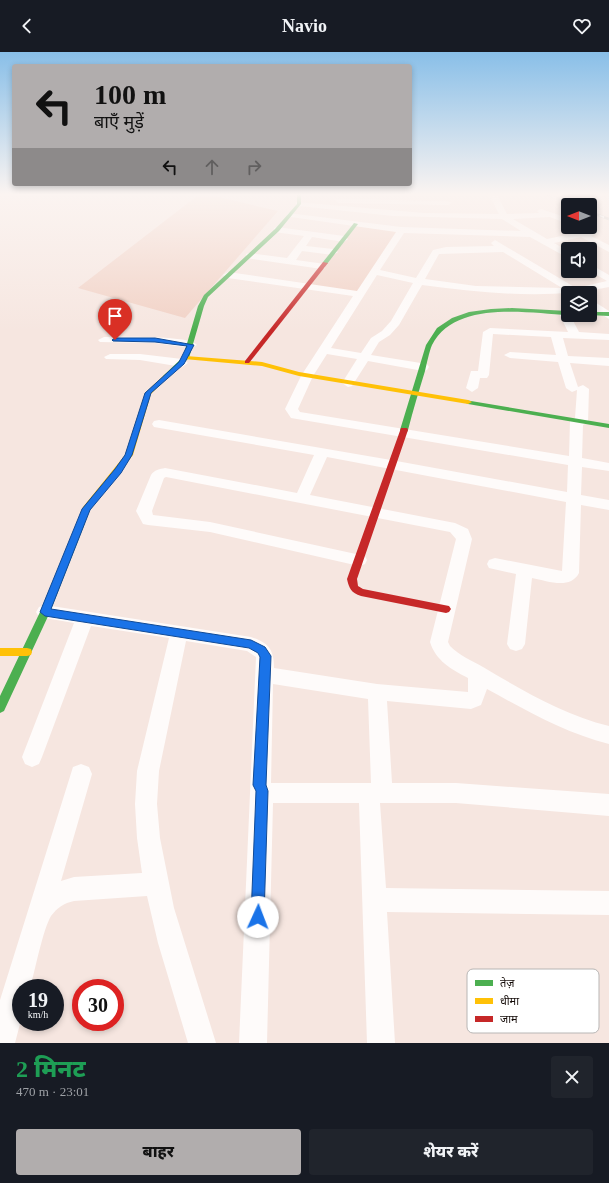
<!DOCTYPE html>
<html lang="hi">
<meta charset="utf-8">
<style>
:root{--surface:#171b24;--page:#20242c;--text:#f1f3f6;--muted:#9ea1a6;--accent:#b1adad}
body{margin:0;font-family:"Times New Roman","Noto Sans Devanagari",serif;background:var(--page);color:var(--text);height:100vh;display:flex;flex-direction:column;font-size:15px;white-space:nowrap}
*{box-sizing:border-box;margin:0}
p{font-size:13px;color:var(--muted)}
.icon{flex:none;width:22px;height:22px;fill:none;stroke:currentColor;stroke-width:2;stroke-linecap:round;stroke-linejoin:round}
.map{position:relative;height:991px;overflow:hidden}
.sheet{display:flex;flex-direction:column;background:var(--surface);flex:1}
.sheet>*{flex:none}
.top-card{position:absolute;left:12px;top:12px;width:400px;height:122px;border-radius:4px;box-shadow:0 2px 6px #0003;background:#b1adad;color:#111;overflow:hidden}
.needle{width:26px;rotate:270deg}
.tools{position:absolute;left:561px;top:146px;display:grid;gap:8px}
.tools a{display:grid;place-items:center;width:36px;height:36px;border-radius:4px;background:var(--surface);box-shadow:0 2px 6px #0003;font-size:20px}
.speed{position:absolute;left:12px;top:927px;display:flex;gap:8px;font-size:20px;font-weight:700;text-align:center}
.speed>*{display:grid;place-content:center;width:52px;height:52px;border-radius:50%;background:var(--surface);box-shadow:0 2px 6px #0003;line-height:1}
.speed small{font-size:10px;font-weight:400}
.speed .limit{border:6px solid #d22;background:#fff;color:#111}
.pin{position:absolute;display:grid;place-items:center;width:34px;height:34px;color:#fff;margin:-41px -17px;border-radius:50% 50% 50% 0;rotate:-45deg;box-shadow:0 0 4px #0007}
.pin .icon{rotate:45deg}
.me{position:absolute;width:44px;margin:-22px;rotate:2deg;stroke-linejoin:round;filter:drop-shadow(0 0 3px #0008)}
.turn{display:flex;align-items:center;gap:14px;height:84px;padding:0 16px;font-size:18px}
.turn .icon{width:52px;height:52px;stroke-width:2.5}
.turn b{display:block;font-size:28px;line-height:34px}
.lanes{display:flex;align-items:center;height:38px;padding:0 16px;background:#0003;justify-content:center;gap:20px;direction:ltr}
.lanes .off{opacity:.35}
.round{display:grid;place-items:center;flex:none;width:42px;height:42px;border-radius:4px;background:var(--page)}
.head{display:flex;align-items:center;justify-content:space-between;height:68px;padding:0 16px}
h1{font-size:24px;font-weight:800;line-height:30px;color:#1e9e55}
.cta{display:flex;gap:8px;margin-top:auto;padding:8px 16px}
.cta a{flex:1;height:46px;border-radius:4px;background:var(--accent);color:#111;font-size:16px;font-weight:800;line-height:46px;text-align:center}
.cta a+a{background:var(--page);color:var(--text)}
header{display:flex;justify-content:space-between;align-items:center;height:52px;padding:0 16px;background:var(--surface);font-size:18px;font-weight:800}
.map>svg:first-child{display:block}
.green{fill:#f1d1c5}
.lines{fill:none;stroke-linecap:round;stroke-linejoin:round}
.street{fill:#fefbfa;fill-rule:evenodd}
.fast{fill:#4caf50;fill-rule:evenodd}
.slow{fill:#ffc107;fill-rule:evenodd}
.jam{fill:#c62828;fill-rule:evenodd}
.rail-casing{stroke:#cdc8c6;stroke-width:2.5}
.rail{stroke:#fff;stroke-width:1.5;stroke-dasharray:5;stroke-linecap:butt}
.route{fill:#1a73e8;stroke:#114b97}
.key{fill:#fff;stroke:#b8b6b5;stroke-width:1}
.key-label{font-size:11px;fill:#130a07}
</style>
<header><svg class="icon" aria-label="back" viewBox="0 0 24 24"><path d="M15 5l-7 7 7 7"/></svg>Navio<svg class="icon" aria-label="heart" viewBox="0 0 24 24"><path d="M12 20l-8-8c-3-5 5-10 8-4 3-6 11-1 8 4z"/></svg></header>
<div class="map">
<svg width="609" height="991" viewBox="0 0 609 991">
<rect width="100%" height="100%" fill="#f6e6e0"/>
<g class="green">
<polygon points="201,141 278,159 185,266 78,236"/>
<polygon points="356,172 401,178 359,242 307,234"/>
</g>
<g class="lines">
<g class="street">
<path d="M494 141H503L498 145 507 162 539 161 537 159 541 157 568 166V172L550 165 513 167 547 187 586 179 579 175H590L599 180 591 184 609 193V200L581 185 554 191 568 199V206L530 185 404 181 380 218 416 226 433 198 446 195 494 194 491 191 495 188 576 236 607 229 590 219V212L609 223V235C548 248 484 241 422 233L399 273 390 283 379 290 371 303 427 312 429 315 427 318 423 319 368 309 352 334 348 335 342 331 357 307 327 302 313 324 298 357 300 360 569 404 570 369 575 366 577 338 572 340 566 336 558 310 510 306 504 303 510 300 556 303 551 285 493 282 489 323 487 326H480L478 336 472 340 466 336 471 319H478L483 280 490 276 568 280 559 261 564 258 568 259V263H570L579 280 609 282V288L563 286 568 304 609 306V314L570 311 578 335 583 333 589 337 588 370 583 373 582 406 609 411V419L582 415 581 443 609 448V458L581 453 579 521C570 538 548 529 532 526L525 592 522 597 516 599 510 597 507 592 516 522 489 516 487 512 489 508 495 506 562 519 566 450 327 405 310 443 455 471 468 477 472 487 448 590 450 594C460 604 471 608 483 615 522 638 564 663 609 674V692C565 681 527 659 487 637L481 653 471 657 387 649 392 731H456L609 742V764L456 751H380L386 836 609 839V863L387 860 395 991H367L359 751H273L267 991H239L256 605 247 599 186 589 159 719 157 752 160 786 174 856 216 991H188L158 891 147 844 74 849C64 851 57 856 51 864 43 877 35 919 30 936H21V968L15 991H0V948L73 715 81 712 89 715 92 722 61 829 74 825 142 821 137 786 135 752 137 719 169 586 91 574 42 705 39 712 32 715 25 712 22 705 74 571 39 565 36 560 39 555 45 553 251 585C269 591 274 598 274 616L377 632 468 640V626C451 617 436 609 430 590L456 487 450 480 166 425 164 426 152 459 153 463 210 470 365 504 367 508 365 512 359 514 210 480 148 473 143 472 136 459 151 423C154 418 160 417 165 416L297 441 314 403 154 375 152 372 154 369 159 368 391 408 567 440 568 413 291 366 285 357 301 324 353 244 228 226 223 223 228 220 357 239 396 180 291 165 287 163 288 161 401 175 521 179 502 167 393 164 299 154H296V150L424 161 499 162 490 144ZM503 200 562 236 476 234 425 227 439 202ZM377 223 413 231 391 269 382 279 371 286 361 301 331 296ZM273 632 368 647 371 731H271Z"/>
<polygon points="336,147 448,149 452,151 448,153 339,151 335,149"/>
<polygon points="277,175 344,184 348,187 344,190 312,185 306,194 333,197 338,200 333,203 302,199 296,208 325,212 325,216 322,217 246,206 246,202 249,201 287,206 304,184 274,180 274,176"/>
<polygon points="590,247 609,259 609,267 590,255"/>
<path d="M104 285C119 285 189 283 197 293L191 296 155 291 100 290 98 288Z"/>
<polygon points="110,302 140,302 182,307 188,311 182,315 140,308 106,307 104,305"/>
</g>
<g class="fast">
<polygon points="297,141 301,141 301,152 279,179 208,245 204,254 189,306 167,326 163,326 163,324 183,305 198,254 204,243 275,177 297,152"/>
<polygon points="354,171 358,172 327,212 323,212 323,210"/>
<path d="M512 256 568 259V263C527 261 455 248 432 293 429 300 427 311 425 319 419 339 413 358 408 378L407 380H401L400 378 426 293 437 276 452 266 469 260 491 257Z"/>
<polygon points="590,260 609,260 609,264 588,263 590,263"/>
<polygon points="465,348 609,372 609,376 468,352 464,350"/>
<polygon points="81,468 85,471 50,560 4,659 0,661 0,644 40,560 77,471"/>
</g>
<g class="slow">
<polygon points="186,304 262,310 299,320 468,348 472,350 468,352 299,324 262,314 184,307 184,305"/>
<polygon points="165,323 168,325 151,342 133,403 90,458 84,473 78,473 77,471 83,455 125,403 145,341 163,324"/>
<polygon points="0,596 27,596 31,597 32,600 31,603 27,604 0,604"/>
</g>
<g class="jam">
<polygon points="323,210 328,211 249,311 245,311 245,309"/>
<path d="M401 376H407L408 378 357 527 358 534 363 537 449 554 451 557 449 560 446 561 361 544C351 541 349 536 347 527Z"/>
</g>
<g class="rail-casing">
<g id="rail">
<polyline points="542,141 577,153"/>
<polyline points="590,160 609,167"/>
</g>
</g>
<use href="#rail" class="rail"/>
</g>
<linearGradient id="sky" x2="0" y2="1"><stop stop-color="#89bfe8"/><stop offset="0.51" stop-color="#fbf4f1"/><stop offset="1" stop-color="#fbf4f1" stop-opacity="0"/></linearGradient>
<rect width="609" height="279" fill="url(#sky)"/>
<polygon class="route" points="115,286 155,286 194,293 184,312 151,341 132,403 121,421 90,458 51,557 251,588 265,595 271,604 266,733 268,739 264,865 262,870 258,872 253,870 251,865 256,739 253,733 260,605 258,601 249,596 45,564 40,560 82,457 115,417 125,403 145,341 179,310 187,294 155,290 113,289 112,288"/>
<rect x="467" y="917" width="132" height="64" rx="6" class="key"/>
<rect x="475" y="928" width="18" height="6" fill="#4caf50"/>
<rect x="475" y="946" width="18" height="6" fill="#ffc107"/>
<rect x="475" y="964" width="18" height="6" fill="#c62828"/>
<g class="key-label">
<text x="500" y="935">तेज़</text>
<text x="500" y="953">धीमा</text>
<text x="500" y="971">जाम</text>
</g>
</svg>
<div class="tools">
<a><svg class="needle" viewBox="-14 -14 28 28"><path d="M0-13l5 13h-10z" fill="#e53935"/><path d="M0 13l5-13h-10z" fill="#9ea1a6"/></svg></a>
<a><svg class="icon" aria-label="sound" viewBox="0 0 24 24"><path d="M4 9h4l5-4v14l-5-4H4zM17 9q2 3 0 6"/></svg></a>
<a><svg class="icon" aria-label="layers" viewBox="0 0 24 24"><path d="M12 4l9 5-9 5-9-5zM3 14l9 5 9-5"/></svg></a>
</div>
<div class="speed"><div>19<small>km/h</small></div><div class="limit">30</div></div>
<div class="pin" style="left:115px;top:288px;background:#d93025"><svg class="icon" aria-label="arrive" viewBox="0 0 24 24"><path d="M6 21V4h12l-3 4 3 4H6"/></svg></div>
<svg class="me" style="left:258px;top:865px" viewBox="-20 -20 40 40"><circle r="19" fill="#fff"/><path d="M0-13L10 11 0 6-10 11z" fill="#1a73e8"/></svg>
<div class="top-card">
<div class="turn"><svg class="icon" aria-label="left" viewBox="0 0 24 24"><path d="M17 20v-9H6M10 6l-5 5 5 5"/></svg><div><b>100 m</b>बाएँ मुड़ें</div></div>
<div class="lanes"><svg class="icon" aria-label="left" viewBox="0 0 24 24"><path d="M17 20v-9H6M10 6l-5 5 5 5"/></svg><svg class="icon off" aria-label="ahead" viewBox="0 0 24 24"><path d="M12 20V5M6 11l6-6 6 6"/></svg><svg class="icon off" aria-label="right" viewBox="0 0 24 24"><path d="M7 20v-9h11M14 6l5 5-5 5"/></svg></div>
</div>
</div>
<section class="sheet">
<div class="head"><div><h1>2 मिनट</h1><p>470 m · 23:01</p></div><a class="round"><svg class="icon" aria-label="close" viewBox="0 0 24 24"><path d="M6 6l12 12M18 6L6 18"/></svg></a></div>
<div class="cta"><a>बाहर</a><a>शेयर करें</a></div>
</section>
